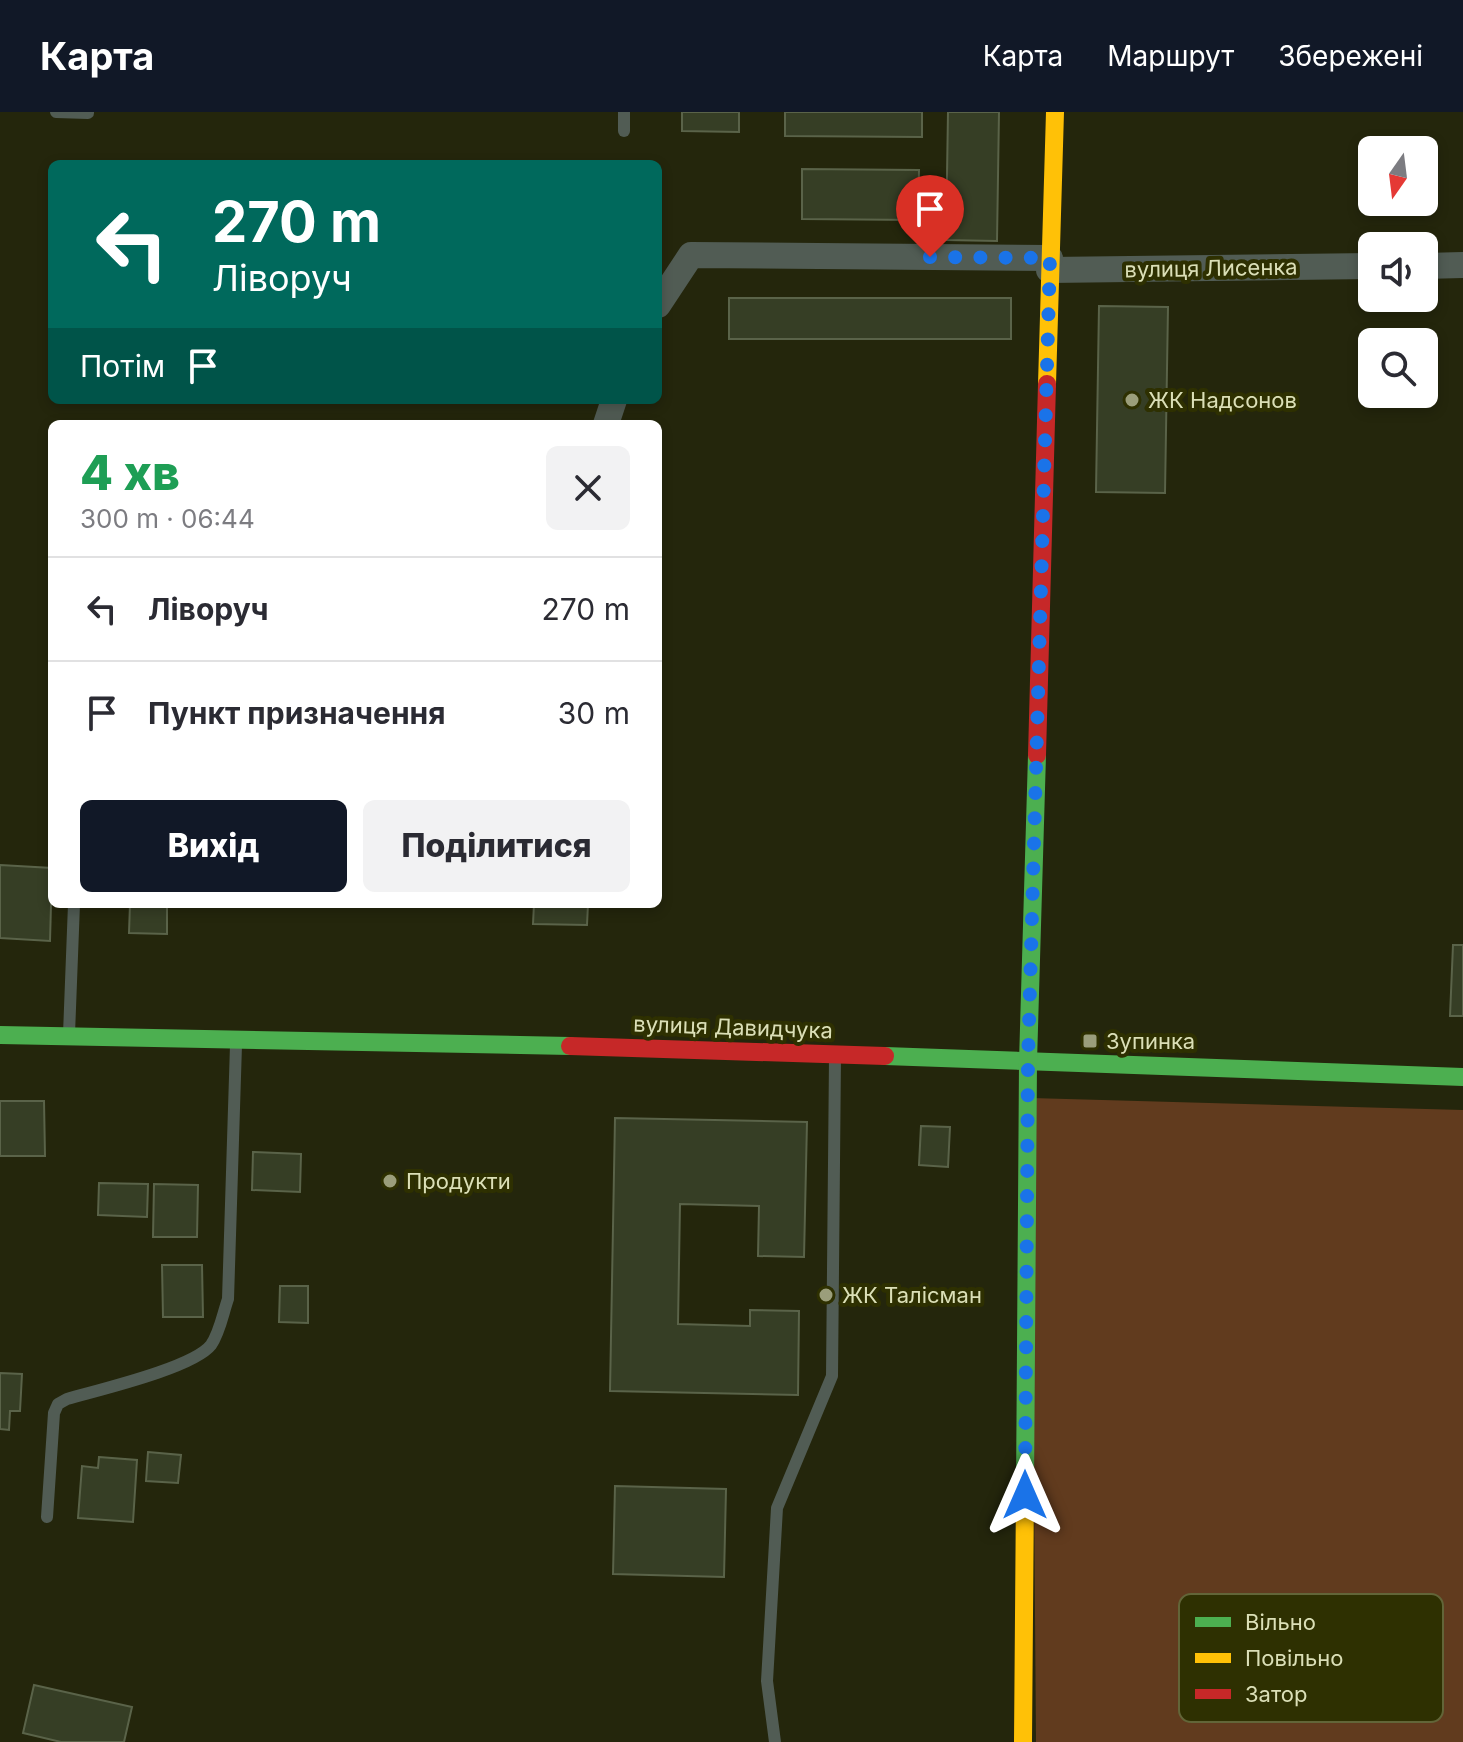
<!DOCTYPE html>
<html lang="uk">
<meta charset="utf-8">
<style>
:root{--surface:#fff;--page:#f2f2f3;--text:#2b2b33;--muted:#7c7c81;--line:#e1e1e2;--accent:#111827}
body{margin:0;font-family:Inter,sans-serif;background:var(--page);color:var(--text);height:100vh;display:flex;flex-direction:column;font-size:30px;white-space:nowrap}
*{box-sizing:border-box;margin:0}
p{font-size:26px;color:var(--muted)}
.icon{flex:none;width:44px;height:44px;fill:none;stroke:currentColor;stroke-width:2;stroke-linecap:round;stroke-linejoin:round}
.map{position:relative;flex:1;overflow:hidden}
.sheet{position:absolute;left:48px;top:308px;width:614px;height:488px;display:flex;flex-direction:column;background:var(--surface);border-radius:12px;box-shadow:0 4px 12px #0003}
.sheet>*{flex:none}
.banner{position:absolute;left:48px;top:48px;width:614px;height:244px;border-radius:12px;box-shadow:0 4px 12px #0003;background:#00695c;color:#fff;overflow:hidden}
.needle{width:52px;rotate:194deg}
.tools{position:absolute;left:1358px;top:24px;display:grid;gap:16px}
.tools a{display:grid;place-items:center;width:80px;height:80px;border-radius:12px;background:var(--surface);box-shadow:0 4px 12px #0003;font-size:40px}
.pin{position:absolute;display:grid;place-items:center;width:68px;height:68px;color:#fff;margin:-82px -34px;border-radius:50% 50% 50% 0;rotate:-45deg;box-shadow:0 0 8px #0007}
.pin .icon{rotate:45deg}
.me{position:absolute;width:88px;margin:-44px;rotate:0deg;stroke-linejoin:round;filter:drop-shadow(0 0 6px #0008)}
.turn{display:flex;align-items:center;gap:28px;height:168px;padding:0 32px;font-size:36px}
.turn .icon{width:104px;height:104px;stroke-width:2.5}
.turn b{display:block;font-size:56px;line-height:68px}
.then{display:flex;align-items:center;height:76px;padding:0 32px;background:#0003;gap:16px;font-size:30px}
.round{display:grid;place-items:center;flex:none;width:84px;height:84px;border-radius:12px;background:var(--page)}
.head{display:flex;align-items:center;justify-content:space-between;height:136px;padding:0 32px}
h1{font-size:48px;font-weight:800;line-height:60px;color:#1e9e55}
.primary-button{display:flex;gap:16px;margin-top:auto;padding:16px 32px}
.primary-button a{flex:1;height:92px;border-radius:12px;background:var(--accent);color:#fff;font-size:32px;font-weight:800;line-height:92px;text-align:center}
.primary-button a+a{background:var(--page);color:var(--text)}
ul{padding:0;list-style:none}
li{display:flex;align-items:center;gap:24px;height:104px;padding:0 32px;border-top:2px solid var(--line)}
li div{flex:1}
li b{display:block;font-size:30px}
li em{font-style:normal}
header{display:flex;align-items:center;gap:48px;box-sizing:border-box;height:112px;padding:0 40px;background:var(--accent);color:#fff}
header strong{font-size:38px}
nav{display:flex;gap:44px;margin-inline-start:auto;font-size:28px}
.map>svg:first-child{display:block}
.green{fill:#613b1e}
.building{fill:#363e25;stroke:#5a6349;stroke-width:2}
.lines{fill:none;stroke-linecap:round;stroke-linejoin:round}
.lane{stroke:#515c54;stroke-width:12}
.street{stroke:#515c54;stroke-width:26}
.fast{stroke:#4caf50;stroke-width:18}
.slow{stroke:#ffc107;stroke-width:18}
.jam{stroke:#c62828;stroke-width:18}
.route{stroke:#1a73e8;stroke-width:14;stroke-dasharray:0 25.2}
.poi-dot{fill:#9b9e7b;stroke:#2e3001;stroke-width:3}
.labels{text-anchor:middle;stroke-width:8;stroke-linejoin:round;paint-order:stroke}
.street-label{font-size:22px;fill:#dbdfb7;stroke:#2e3001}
.poi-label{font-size:22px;fill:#dbdfb7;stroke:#2e3001;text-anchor:start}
.key{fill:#2e3001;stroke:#626538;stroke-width:2}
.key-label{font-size:22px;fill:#dbdfb7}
</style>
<header>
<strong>Карта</strong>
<nav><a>Карта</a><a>Маршрут</a><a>Збережені</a></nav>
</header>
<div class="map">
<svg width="1463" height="1630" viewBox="0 0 1463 1630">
<rect width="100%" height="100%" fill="#24260c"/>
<polygon class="green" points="1031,986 1463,998 1463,1630 1036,1630"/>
<g class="building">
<polygon points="682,0 739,0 739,20 682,19"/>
<polygon points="785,0 922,0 922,25 785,24"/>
<polygon points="948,0 999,0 997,129 946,128"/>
<polygon points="802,57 919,58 918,108 802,107"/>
<rect x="729" y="186" width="282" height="41"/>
<polygon points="1099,194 1168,195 1165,381 1096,380"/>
<polygon points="0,753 52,756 50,829 0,826"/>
<polygon points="130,792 167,792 167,822 129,821"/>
<polygon points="534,792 588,792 587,813 533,812"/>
<polygon points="1453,833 1463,833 1463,904 1450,904"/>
<polygon points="0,989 44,989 45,1044 0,1044"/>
<polygon points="615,1006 807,1010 804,1145 758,1144 759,1094 680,1092 678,1212 750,1214 750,1198 799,1199 798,1283 610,1279"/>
<polygon points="921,1014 950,1015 948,1055 919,1053"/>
<polygon points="253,1040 301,1042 300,1080 252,1078"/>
<polygon points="99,1071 148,1072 147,1105 98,1103"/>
<polygon points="154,1072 198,1073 197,1125 153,1125"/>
<polygon points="162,1153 202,1153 203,1205 163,1205"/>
<polygon points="280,1174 308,1174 308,1211 279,1210"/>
<polygon points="0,1261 22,1262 20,1299 10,1299 9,1318 0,1317"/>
<polygon points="148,1340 181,1343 178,1371 146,1369"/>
<polygon points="99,1345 137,1348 133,1410 78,1406 82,1354 98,1356"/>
<polygon points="615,1374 726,1377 724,1465 613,1462"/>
<polygon points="34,1573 132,1595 124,1630 61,1630 23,1621"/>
</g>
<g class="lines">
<g class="lane">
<polyline points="56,0 88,1"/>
<polyline points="624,19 624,0"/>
<polyline points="69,922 74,792"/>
<path d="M47 1405 54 1301 58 1292 67 1287C98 1278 193 1256 211 1233 220 1220 223 1201 228 1187L236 933"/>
<polyline points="775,1630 767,1569 777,1396 832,1264 835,945"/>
</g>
<g class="street">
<polyline points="1424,154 1463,153"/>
<polyline points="1049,158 1372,154"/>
<polyline points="658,193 691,143 1050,146"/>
<polyline points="606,312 614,288"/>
</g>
<g class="fast">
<polyline points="0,923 570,934"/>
<polyline points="885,944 1463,965"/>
<polyline points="1025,1377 1028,950 1037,643"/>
</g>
<g class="slow">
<polyline points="1047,272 1055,0"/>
<polyline points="1023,1630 1025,1377"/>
</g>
<g class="jam">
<polyline points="1037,643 1047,272"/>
<polyline points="570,934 885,944"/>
</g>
</g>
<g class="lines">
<polyline class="route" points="930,145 1050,146 1028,950 1025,1383"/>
</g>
<g class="poi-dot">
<circle cx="1132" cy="288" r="8"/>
<rect x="1082" y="921" width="16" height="16" rx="4"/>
<circle cx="390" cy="1069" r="8"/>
<circle cx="826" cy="1183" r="8"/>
</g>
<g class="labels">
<g class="street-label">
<text transform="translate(1211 156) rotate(-1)" y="8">вулиця Лисенка</text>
<text transform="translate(733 915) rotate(2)" y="8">вулиця Давидчука</text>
</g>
<g class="poi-label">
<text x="1148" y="296">ЖК Надсонов</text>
<text x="1106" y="937">Зупинка</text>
<text x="406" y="1077">Продукти</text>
<text x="842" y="1191">ЖК Талiсман</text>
</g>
</g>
<rect x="1179" y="1482" width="264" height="128" rx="12" class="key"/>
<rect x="1195" y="1505" width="36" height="10" fill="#4caf50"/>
<rect x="1195" y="1541" width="36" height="10" fill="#ffc107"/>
<rect x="1195" y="1577" width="36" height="10" fill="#c62828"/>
<g class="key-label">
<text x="1245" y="1518">Вільно</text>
<text x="1245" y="1554">Повільно</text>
<text x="1245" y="1590">Затор</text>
</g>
</svg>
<div class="tools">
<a><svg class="needle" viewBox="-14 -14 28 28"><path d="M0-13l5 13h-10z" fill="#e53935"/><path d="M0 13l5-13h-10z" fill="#7c7c81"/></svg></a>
<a><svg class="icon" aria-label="sound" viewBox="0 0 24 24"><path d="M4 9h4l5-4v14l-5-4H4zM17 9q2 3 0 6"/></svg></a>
<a><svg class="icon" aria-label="search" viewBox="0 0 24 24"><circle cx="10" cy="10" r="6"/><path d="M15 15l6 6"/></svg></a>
</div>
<div class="pin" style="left:930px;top:145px;background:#d93025"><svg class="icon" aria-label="arrive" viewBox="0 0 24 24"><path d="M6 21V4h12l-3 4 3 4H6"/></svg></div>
<svg class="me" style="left:1025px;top:1383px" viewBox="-20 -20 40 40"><path d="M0-17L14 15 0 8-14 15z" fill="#1a73e8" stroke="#fff" stroke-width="4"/></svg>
<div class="banner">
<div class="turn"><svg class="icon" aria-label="left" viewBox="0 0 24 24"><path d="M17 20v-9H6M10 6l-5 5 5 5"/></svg><div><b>270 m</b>Ліворуч</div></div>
<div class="then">Потім<svg class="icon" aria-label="arrive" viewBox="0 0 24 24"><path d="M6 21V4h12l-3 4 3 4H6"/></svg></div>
</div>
<section class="sheet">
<div class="head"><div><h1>4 хв</h1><p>300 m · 06:44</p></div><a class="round"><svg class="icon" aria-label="close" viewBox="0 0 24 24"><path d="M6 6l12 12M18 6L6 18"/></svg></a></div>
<ul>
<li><svg class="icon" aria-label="left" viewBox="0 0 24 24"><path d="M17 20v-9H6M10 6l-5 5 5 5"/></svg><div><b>Ліворуч</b></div><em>270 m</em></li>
<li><svg class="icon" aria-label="arrive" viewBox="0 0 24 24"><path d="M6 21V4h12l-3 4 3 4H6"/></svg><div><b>Пункт призначення</b></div><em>30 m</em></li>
</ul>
<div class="primary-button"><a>Вихід</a><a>Поділитися</a></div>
</section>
</div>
